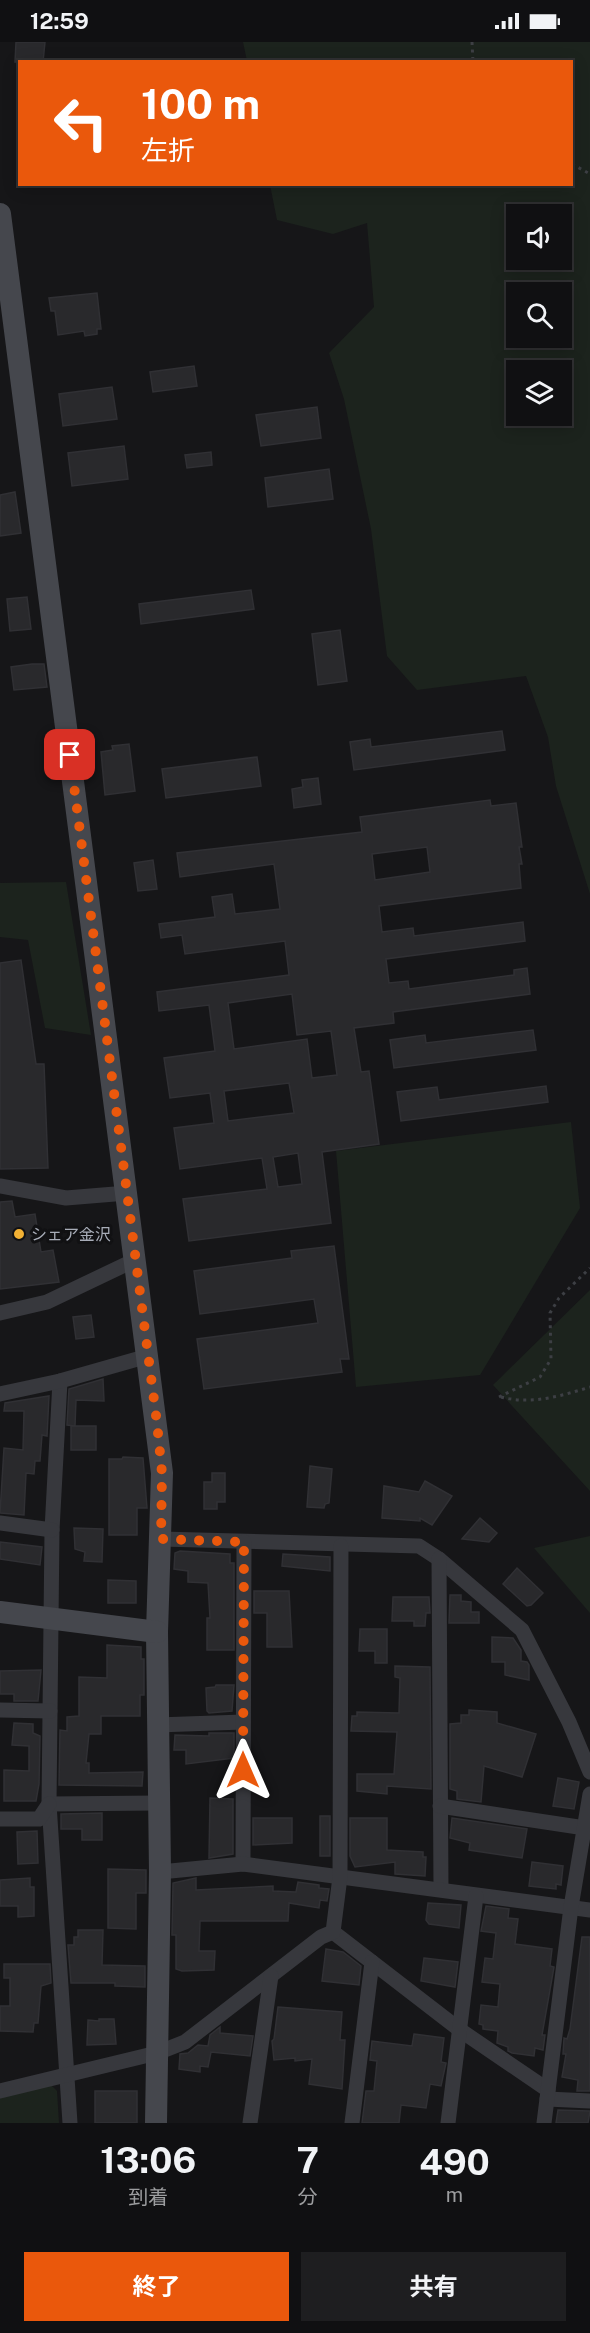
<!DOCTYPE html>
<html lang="ja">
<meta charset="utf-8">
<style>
:root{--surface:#101012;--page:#1e1e20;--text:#f1f3f6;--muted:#9c9d9f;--line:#303032;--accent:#ea580c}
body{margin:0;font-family:"Public Sans","Noto Sans JP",sans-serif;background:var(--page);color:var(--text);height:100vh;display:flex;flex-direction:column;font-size:22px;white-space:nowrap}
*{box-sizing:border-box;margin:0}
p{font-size:20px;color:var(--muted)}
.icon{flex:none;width:33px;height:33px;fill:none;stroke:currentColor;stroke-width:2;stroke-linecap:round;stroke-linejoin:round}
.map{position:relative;height:2081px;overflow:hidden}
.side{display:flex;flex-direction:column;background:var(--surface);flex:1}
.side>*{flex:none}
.banner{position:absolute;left:18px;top:18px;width:555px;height:126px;border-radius:0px;box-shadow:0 3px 15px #0003,0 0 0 2px var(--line);background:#ea580c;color:#fff;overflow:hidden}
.fabs{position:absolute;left:506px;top:162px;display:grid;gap:12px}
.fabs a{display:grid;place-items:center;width:66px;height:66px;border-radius:0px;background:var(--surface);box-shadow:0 3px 15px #0003,0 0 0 2px var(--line);font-size:30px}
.pin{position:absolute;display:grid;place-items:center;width:51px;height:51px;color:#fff;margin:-26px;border-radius:12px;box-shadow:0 3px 9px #0006}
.me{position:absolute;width:66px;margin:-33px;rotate:0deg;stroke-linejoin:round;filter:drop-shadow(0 0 4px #0008)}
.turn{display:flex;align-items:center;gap:21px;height:126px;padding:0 24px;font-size:27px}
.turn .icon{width:78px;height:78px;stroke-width:2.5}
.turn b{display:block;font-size:42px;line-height:51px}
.eta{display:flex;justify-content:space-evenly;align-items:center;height:102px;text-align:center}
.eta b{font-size:36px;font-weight:700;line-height:42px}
.action{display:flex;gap:12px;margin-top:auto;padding:12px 24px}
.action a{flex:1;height:69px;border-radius:0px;background:var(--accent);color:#fff;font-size:24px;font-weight:700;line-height:69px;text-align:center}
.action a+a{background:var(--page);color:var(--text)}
.status{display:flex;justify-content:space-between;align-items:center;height:42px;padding:0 30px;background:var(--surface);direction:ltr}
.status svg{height:16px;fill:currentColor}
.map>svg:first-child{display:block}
.green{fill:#1c231d;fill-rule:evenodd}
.building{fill:#29292c;stroke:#303034;stroke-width:1.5;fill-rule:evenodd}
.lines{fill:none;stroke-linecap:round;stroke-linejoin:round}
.path{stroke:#3d3f44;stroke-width:3;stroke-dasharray:3 4.5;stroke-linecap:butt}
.street{stroke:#37383d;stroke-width:15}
.secondary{stroke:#45474d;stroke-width:22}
.route{stroke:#ea580c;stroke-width:10;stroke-dasharray:0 18}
.poi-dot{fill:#f2b134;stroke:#111113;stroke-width:2}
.labels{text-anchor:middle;stroke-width:6;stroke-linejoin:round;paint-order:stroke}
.poi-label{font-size:16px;fill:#a8adb8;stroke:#111113;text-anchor:start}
</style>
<div class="status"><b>12:59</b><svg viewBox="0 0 49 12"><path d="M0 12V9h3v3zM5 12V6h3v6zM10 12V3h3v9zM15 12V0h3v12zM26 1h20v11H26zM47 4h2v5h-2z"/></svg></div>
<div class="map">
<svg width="590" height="2081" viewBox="0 0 590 2081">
<rect width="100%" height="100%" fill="#161618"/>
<g class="green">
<path d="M243 0H590V852L556 744 548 695 526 634 417 648 387 614 371 487 344 357 329 311 374 265 367 181 333 192 277 178 270 143 572 142V20L247 19ZM561 172V218H516V172ZM516 250H561V296H516ZM516 328H561V374H516Z"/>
<polygon points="66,840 91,993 45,986 28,898 0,895 0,841"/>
<polygon points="571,1080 580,1166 480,1333 356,1345 336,1109"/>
<polygon points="590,1248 590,1449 493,1343"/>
<polygon points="590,1494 590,1571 534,1506"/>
<polygon points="51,2043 57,2049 59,2081 0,2081 0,2055"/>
</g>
<g class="building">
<polygon points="16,0 45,0 43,20 15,20"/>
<polygon points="97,251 101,287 97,287 97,292 85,294 84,289 58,293 55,269 51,269 49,256"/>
<polygon points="194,324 197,344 153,350 150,330"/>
<polygon points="112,345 117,377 63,384 59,352"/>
<polygon points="317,365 321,396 261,404 256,373"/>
<polygon points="124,404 128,437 72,444 68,411"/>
<polygon points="211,410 212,423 187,426 185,413"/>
<polygon points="329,427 333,457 268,465 265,436"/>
<polygon points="15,450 21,491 0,494 0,453"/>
<polygon points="251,548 254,567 141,582 139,562"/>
<polygon points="27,555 31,587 10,589 7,557"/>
<polygon points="340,588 347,639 318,643 312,592"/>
<polygon points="32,622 44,622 47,645 14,648 11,625"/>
<polygon points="502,689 505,708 354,728 350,700 370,697 371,705"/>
<polygon points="129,702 135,749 105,753 101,710 113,708 112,704"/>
<polygon points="257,715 261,744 166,756 162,727"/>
<polygon points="318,736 321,762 294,766 292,747 303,745 302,738"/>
<path d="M490 758 491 764 516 761 522 805H519L522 822H519L521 846 379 864 382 890 413 886 414 894 523 880 525 899 386 917 389 941 408 939 409 947 514 933V928L527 926 530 952 393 970 394 981 354 986 361 1030 369 1029 379 1102 322 1110 331 1181 189 1199 183 1157 267 1147 262 1116 180 1127 174 1086 214 1081 210 1051 170 1056 164 1016 215 1009 209 963 159 969 157 950 289 933 285 899 185 912 182 893 161 896 159 882 215 875 212 855 232 852 235 872 280 867 274 822 180 835 177 811 362 790 360 775ZM427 805 430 830 375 838 372 812ZM292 952 297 993 331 989 337 1033 312 1036 307 997 234 1007 228 961ZM289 1041 294 1071 228 1079 224 1049ZM298 1111 302 1142 278 1145 273 1115Z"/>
<polygon points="153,818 157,847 138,849 134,821"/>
<polygon points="21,918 36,1022 44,1022 48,1126 0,1127 0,921"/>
<polygon points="533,988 536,1008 394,1026 390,998 425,993 426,1001"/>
<polygon points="546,1044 548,1060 401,1079 397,1050 437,1045 439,1058"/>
<polygon points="12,1159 15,1175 35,1172 41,1210 53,1208 59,1240 0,1247 0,1160"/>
<polygon points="334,1204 349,1317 340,1317 342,1330 204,1347 197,1297 318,1281 314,1257 200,1272 194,1229 292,1216 291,1209"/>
<polygon points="91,1273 94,1295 76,1297 73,1275"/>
<polygon points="103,1337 104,1359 76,1358 75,1384 67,1383 69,1347"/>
<polygon points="49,1354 47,1394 42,1393 40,1419 35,1419 34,1432 26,1431 24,1473 0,1471 4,1406 23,1408 24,1369 4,1369 5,1361"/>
<rect x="71" y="1384" width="25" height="24"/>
<polygon points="123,1415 143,1416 147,1466 137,1466 137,1493 109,1493 109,1417 122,1417"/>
<polygon points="310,1424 332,1427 329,1461 325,1462 324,1466 307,1465"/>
<polygon points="212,1431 225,1431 225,1460 217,1460 217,1467 204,1467 204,1440 212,1440"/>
<polygon points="425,1439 452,1454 432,1483 420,1476 420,1479 382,1476 384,1444 419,1450"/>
<polygon points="480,1476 497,1491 489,1500 462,1497"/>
<polygon points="74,1486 103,1487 102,1520 84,1519 85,1510 75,1507"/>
<polygon points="0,1500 42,1505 40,1523 0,1517"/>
<polygon points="180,1509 230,1512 230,1521 234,1521 234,1608 207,1608 207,1576 210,1576 208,1541 188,1540 188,1529 174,1527 175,1511"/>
<polygon points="283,1512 330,1515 330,1529 282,1524"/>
<polygon points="517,1526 543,1551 531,1563 527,1564 503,1542"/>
<polygon points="108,1538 136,1539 136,1561 108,1561"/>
<polygon points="254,1549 289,1549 292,1605 267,1605 267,1571 254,1571"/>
<polygon points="450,1553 461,1553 461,1559 471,1560 471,1570 479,1570 479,1581 449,1581"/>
<polygon points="393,1555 429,1555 430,1571 426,1571 425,1584 414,1584 414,1579 392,1579"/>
<polygon points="360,1587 387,1587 387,1621 375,1621 375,1609 359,1609"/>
<polygon points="492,1595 513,1596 521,1608 521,1619 527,1620 529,1623 529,1638 505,1633 505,1620 492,1620"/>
<polygon points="107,1603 141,1605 141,1617 144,1617 144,1653 140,1653 140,1674 101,1674 101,1692 89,1692 86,1721 89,1721 89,1731 143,1730 142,1744 59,1743 60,1688 67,1689 67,1675 79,1674 79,1635 107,1636"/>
<polygon points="395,1624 430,1625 431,1747 387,1744 387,1752 357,1749 357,1732 394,1732 397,1690 351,1689 352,1674 357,1674 357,1670 399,1671 400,1636 395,1635"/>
<polygon points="41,1628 38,1659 14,1659 14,1652 0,1652 0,1629"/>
<polygon points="216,1643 234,1643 232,1669 209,1671 207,1669 206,1646 215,1645"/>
<polygon points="469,1668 497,1670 497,1681 536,1692 522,1735 484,1724 481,1760 457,1757 457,1749 450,1747 450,1682 461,1681 461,1673 469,1673"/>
<polygon points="14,1681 33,1682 33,1691 40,1694 39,1742 36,1759 4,1759 4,1728 29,1729 29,1704 12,1703"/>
<polygon points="209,1691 234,1691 234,1716 186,1722 186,1708 174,1708 175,1693 209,1694"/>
<polygon points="558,1736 579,1740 574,1767 553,1764"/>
<polygon points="210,1756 233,1757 233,1812 209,1816"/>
<polygon points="102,1771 102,1798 82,1798 82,1787 61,1787 61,1772"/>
<rect x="320" y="1774" width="10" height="40"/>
<polygon points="253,1776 292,1776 292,1801 253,1803"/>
<polygon points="350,1776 387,1776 387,1808 423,1810 423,1815 426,1815 425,1834 395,1832 395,1820 355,1825 350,1814"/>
<polygon points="452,1776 527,1787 522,1816 469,1808 470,1801 450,1796"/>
<polygon points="37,1789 38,1821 18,1822 17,1790"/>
<polygon points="532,1820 563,1824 561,1843 556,1842 556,1847 529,1844"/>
<polygon points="108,1827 146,1828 146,1851 136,1851 136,1887 108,1886"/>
<polygon points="30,1836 30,1845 34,1845 34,1874 18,1875 18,1864 0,1864 0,1838"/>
<polygon points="196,1836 196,1848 273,1844 273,1849 296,1850 298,1840 319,1843 319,1846 329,1847 327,1859 320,1858 319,1866 289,1861 288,1879 200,1879 199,1909 215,1909 214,1928 182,1929 176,1927 176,1893 172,1893 173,1841"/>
<polygon points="428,1861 461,1863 459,1886 429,1882 426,1878"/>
<polygon points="486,1864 509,1867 508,1876 518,1877 515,1902 552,1907 550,1924 554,1925 542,1993 545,1993 543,2008 535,2006 534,2014 512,2011 508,2009 508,2005 497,2001 498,1989 483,1987 483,1983 479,1982 481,1963 498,1965 500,1942 482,1940 485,1916 493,1917 496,1891 481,1889"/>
<polygon points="78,1888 103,1888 102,1923 145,1924 145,1945 115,1944 115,1941 71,1941 68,1903 74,1903 74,1895 78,1895"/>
<polygon points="582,1895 590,1895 590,2049 577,2049 578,2038 562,2035 566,2012 563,2012 564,1996 567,1997 570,1987"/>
<polygon points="326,1907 343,1910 361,1924 359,1943 322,1939"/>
<polygon points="424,1916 458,1920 455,1945 421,1939"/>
<polygon points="4,1922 50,1922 51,1941 41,1944 38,1981 34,1981 33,1990 0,1989 0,1964 10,1964 10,1936 4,1936"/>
<polygon points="278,1965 342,1970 340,1998 345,1998 342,2047 309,2042 312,2017 295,2019 295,2016 274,2018 272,1999 274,1997"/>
<polygon points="99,1977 114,1977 116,2002 87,2003 88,1978 99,1979"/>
<polygon points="220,1985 220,1991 253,1994 250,2014 211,2010 208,2025 200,2024 200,2030 179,2027 180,2012 188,2011 198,2003 208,2004 210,1993"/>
<polygon points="414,1992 444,1996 441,2020 446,2021 441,2044 430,2042 426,2066 401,2063 399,2081 362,2081 366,2049 374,2049 377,2019 370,2018 372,1999 412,2004"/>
<rect x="95" y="2049" width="42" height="32"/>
<polygon points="558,2068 590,2069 588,2081 556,2081"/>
</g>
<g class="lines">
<g class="path">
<polyline points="472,0 473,20"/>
<polyline points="572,122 590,132"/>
<polyline points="499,1355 540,1335 551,1317 550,1271 559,1256 590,1226"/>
<path d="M501 1355C531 1363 561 1354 590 1345"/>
</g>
<g class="street">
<polyline points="0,1144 66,1156 127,1151"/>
<polyline points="0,1271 47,1260 135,1218"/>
<polyline points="60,1339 52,1488 49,1762 70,2081"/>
<polyline points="0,1352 60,1339 148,1314"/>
<polyline points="0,1481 52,1488"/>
<polyline points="161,1497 419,1504 439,1517 522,1588 569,1680 590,1730"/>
<polyline points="439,1517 441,1847"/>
<polyline points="0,1668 50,1669"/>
<polyline points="157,1683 243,1680"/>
<polyline points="49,1762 158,1761"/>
<polyline points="440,1764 585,1786"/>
<polyline points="0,1777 39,1777 49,1762"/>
<polyline points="243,1822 244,1500"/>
<polyline points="160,1830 243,1822 590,1868"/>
<polyline points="333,1890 460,1988 548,2048"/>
<polyline points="0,2049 157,2011 185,2000 321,1895 333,1890 340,1835 341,1504"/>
<polyline points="547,2057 590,2059"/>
<polyline points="250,2081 271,1934"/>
<polyline points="352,2081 372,1920"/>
<polyline points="448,2081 476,1854"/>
<polyline points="544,2081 571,1865 590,1752"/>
</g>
<g class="secondary">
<polyline points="0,172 162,1431 157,1590 160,1830 156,2081"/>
<polyline points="0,1570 157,1590"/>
</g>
</g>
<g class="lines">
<polyline class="route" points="70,713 157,1381 162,1431 161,1497 244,1500 243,1728"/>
</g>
<circle class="poi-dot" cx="19" cy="1192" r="6"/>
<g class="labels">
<g class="poi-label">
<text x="31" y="1198">シェア金沢</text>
</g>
</g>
</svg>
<div class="fabs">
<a><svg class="icon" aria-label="sound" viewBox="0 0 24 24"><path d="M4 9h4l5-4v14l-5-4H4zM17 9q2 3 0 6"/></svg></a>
<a><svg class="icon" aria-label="search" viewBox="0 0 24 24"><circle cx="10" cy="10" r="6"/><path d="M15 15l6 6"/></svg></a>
<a><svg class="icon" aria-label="layers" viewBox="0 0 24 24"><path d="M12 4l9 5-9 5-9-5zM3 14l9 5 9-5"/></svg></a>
</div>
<div class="pin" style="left:70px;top:713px;background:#d93025"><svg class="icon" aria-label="arrive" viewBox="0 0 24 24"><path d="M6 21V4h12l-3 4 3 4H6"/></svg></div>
<svg class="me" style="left:243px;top:1728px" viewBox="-20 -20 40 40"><path d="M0-17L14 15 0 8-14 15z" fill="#ea580c" stroke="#fff" stroke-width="4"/></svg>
<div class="banner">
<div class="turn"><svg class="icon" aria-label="left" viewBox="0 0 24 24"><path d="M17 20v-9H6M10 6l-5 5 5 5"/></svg><div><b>100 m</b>左折</div></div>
</div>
</div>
<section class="side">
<div class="eta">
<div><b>13:06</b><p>到着</p></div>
<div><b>7</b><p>分</p></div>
<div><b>490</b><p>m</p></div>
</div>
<div class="action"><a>終了</a><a>共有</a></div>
</section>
